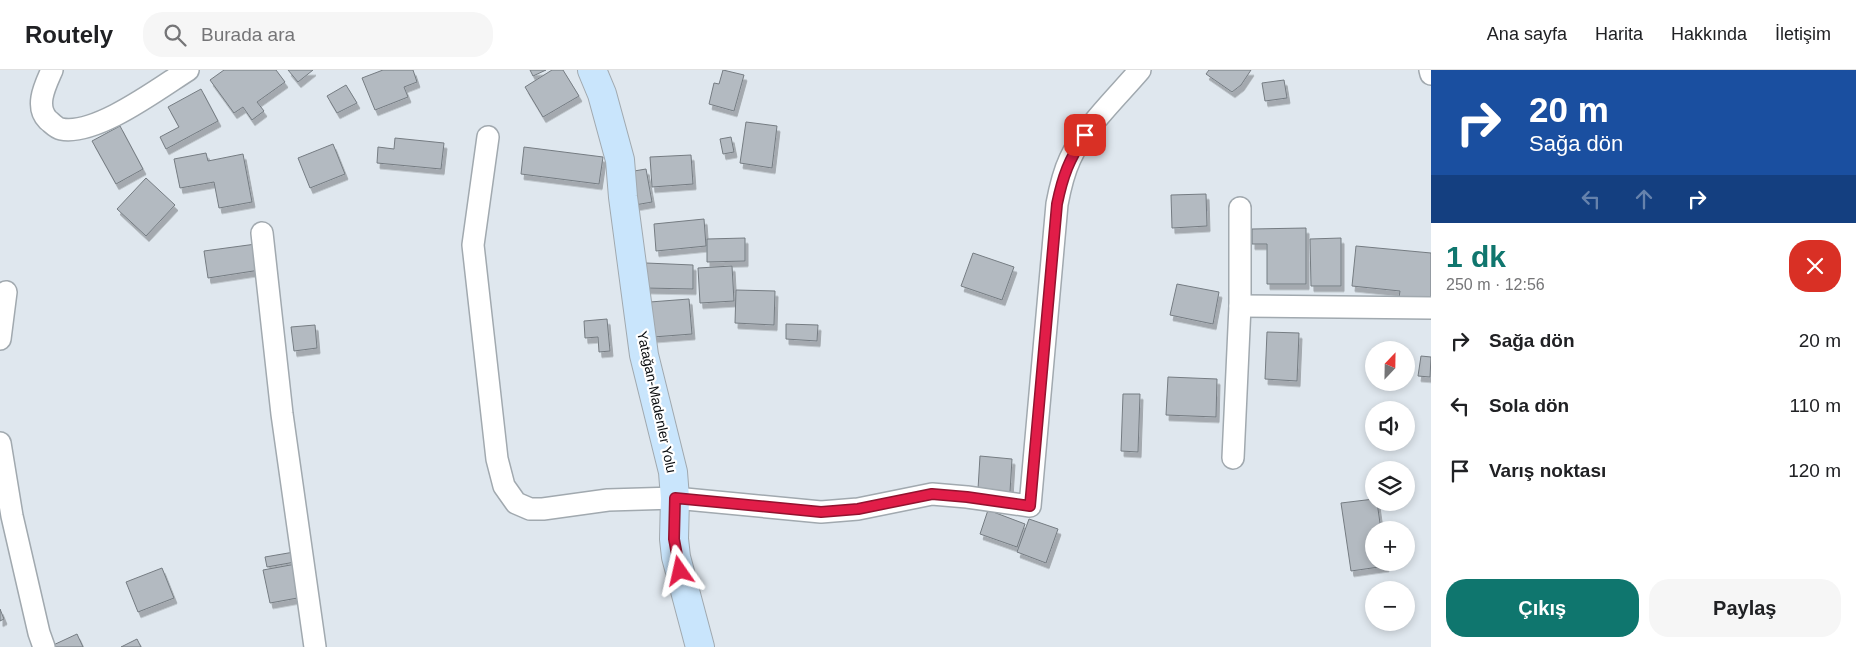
<!DOCTYPE html>
<html lang="tr">
<meta charset="utf-8">
<style>
:root{--surface:#fff;--page:#f6f6f6;--text:#202124;--muted:#757577;--line:#e0e0e0;--accent:#0f766e}
body{margin:0;font-family:Helvetica,sans-serif;background:var(--page);color:var(--text);height:100vh;display:flex;flex-direction:column;font-size:19px;white-space:nowrap}
*{box-sizing:border-box;margin:0}
p{font-size:16px;color:var(--muted)}
.icon{flex:none;width:28px;height:28px;fill:none;stroke:currentColor;stroke-width:2;stroke-linecap:round;stroke-linejoin:round}
.map{position:relative;flex:1;overflow:hidden}
.panel{display:flex;flex-direction:column;background:var(--surface);width:425px}
.panel>*{flex:none}
.hud{background:#1a4fa0;color:#fff;overflow:hidden}
.needle{width:32px;rotate:22deg}
.tools{position:absolute;left:1365px;top:271px;display:grid;gap:10px}
.tools a{display:grid;place-items:center;width:50px;height:50px;border-radius:50%;background:var(--surface);box-shadow:0 2px 8px #0003;font-size:25px}
.pin{position:absolute;display:grid;place-items:center;width:42px;height:42px;color:#fff;margin:-21px;border-radius:10px;box-shadow:0 2px 8px #0006}
.me{position:absolute;width:55px;margin:-28px;rotate:349deg;stroke-linejoin:round;filter:drop-shadow(0 0 4px #0008)}
.turn{display:flex;align-items:center;gap:18px;height:105px;padding:0 15px;font-size:22px}
.turn .icon{width:65px;height:65px;stroke-width:2.5}
.turn b{display:block;font-size:35px;line-height:42px}
.lanes{display:flex;align-items:center;height:48px;padding:0 15px;background:#0003;justify-content:center;gap:25px;direction:ltr}
.lanes .off{opacity:.35}
.round{display:grid;place-items:center;flex:none;width:52px;height:52px;border-radius:20px;background:var(--page)}
.head{display:flex;align-items:center;justify-content:space-between;height:85px;padding:0 15px}
h1{font-size:30px;font-weight:600;line-height:38px;color:var(--accent)}
.button{display:flex;gap:10px;margin-top:auto;padding:10px 15px}
.button a{flex:1;height:58px;border-radius:20px;background:var(--accent);color:#fff;font-size:20px;font-weight:600;line-height:58px;text-align:center}
.button a+a{background:var(--page);color:var(--text)}
ul{padding:0;list-style:none}
li{display:flex;align-items:center;gap:15px;height:65px;padding:0 15px}
li div{flex:1}
li b{display:block;font-size:19px}
li em{font-style:normal}
header{display:flex;align-items:center;gap:30px;box-sizing:border-box;height:70px;padding:0 25px;background:var(--surface);border-bottom:1px solid var(--line)}
header strong{font-size:24px}
nav{display:flex;gap:28px;margin-inline-start:auto;font-size:18px}
.search{width:350px;height:45px;background:var(--page);display:flex;align-items:center;gap:12px;box-sizing:border-box;padding:0 18px;border-radius:20px;color:var(--muted);font-size:19px}
main{display:flex;flex:1;min-height:0}
.map>svg:first-child{display:block}
.building{fill:#b3bac1;stroke:#757c82;filter:url(#shadow)}
.lines{fill:none;stroke-linecap:round;stroke-linejoin:round}
.street-casing{stroke:#a1a9af;stroke-width:24}
.secondary-casing{stroke:#a1a9af;stroke-width:30}
.street{stroke:#fff;stroke-width:21}
.secondary{stroke:#c9e5fc;stroke-width:28}
.route-casing{stroke:#92132f;stroke-width:12}
.route{stroke:#e11d48;stroke-width:9}
.labels{text-anchor:middle;stroke-width:4.5;stroke-linejoin:round;paint-order:stroke}
.street-label{font-size:14px;fill:#0b0d10;stroke:#fff}
</style>
<header>
<strong>Routely</strong>
<div class="search"><svg class="icon" aria-label="search" viewBox="0 0 24 24"><circle cx="10" cy="10" r="6"/><path d="M15 15l6 6"/></svg>Burada ara</div>
<nav><a>Ana sayfa</a><a>Harita</a><a>Hakkında</a><a>İletişim</a></nav>
</header>
<main>
<div class="map">
<svg width="1431" height="577" viewBox="0 0 1431 577">
<defs>
<filter id="shadow"><feDropShadow dx="3" dy="5.5" stdDeviation="0" flood-color="#0004"/></filter>
</defs>
<rect width="100%" height="100%" fill="#dfe7ee"/>
<g class="building">
<polygon points="224,0 276,0 285,12 257,32 264,41 252,50 243,37 234,43 210,10"/>
<polygon points="288,0 313,0 298,12"/>
<polygon points="383,0 413,0 417,12 404,17 408,27 375,40 362,8"/>
<polygon points="530,0 546,0 533,6"/>
<polygon points="552,0 563,0 579,26 543,47 525,17"/>
<polygon points="723,0 744,5 734,41 709,34 714,13 719,14"/>
<polygon points="1209,0 1251,0 1241,15 1232,22 1206,4"/>
<polygon points="1284,10 1287,28 1265,31 1262,13"/>
<polygon points="346,15 357,33 337,43 327,26"/>
<polygon points="201,19 218,51 166,79 160,67 179,57 168,37"/>
<polygon points="746,52 777,56 772,98 740,93"/>
<polygon points="120,56 143,99 116,114 92,71"/>
<polygon points="731,67 734,82 723,84 720,69"/>
<polygon points="395,68 444,73 441,99 377,93 378,77 394,79"/>
<polygon points="333,74 345,104 310,118 298,88"/>
<polygon points="524,77 603,87 599,114 521,104"/>
<polygon points="206,83 208,91 243,84 252,132 219,138 214,112 180,118 174,89"/>
<polygon points="691,85 693,114 652,117 650,87"/>
<polygon points="646,99 652,132 635,135 628,102"/>
<polygon points="146,108 175,135 146,166 117,139"/>
<polygon points="1206,124 1207,156 1172,158 1171,125"/>
<polygon points="704,149 706,176 656,181 654,154"/>
<polygon points="1306,158 1306,214 1267,214 1267,174 1252,174 1252,159"/>
<polygon points="745,168 745,191 707,192 707,169"/>
<polygon points="1341,168 1341,216 1311,216 1310,169"/>
<polygon points="256,174 260,200 208,208 204,181"/>
<polygon points="1356,176 1431,183 1431,230 1399,227 1400,221 1352,216"/>
<polygon points="973,183 1014,197 1002,230 961,216"/>
<polygon points="646,193 693,195 693,219 645,218"/>
<polygon points="732,196 734,231 700,233 698,198"/>
<polygon points="1177,214 1219,222 1213,254 1170,245"/>
<polygon points="736,220 775,221 774,255 735,253"/>
<polygon points="689,229 692,264 653,267 650,232"/>
<polygon points="607,249 610,281 599,282 598,267 585,268 584,251"/>
<polygon points="786,254 818,255 817,271 786,269"/>
<polygon points="315,255 317,278 294,281 291,257"/>
<polygon points="1267,262 1299,263 1297,311 1265,309"/>
<polygon points="1421,286 1431,287 1430,307 1418,306"/>
<polygon points="1168,307 1217,309 1216,347 1166,345"/>
<polygon points="1123,324 1140,324 1138,382 1121,381"/>
<polygon points="980,386 1012,389 1010,422 978,419"/>
<polygon points="1374,429 1374,432 1377,432 1381,460 1374,460 1374,492 1385,492 1386,496 1351,501 1341,433"/>
<polygon points="988,440 1025,454 1017,477 980,464"/>
<polygon points="1029,449 1058,459 1046,493 1017,482"/>
<polygon points="294,482 295,492 267,497 265,487"/>
<polygon points="296,494 303,527 270,533 263,500"/>
<polygon points="162,498 174,528 138,542 126,512"/>
<polygon points="0,539 4,549 0,551"/>
<polygon points="77,564 83,577 49,577"/>
<polygon points="137,569 141,577 121,577"/>
</g>
<g class="lines">
<g class="street-casing">
<g id="street">
<path d="M52 0C46 14 34 36 48 50 52 53 56 58 61 59 96 66 158 19 188 0"/>
<polyline points="1430,0 1431,4"/>
<path d="M488 67 473 175 497 389 504 416 516 433 530 439H543L608 430 675 428 821 442 858 439 932 424 967 427 1030 436 1057 134C1060 118 1063 104 1070 89 1084 58 1118 26 1140 0"/>
<polyline points="262,163 282,344 315,577"/>
<polyline points="1240,236 1431,238"/>
<polyline points="0,269 6,222"/>
<polyline points="0,373 12,446 39,563 44,577"/>
<polyline points="1233,388 1240,236 1240,138"/>
</g>
</g>
<g class="secondary-casing">
<polyline id="secondary" points="592,0 602,24 620,90 623,127 644,285 673,402 675,428 674,469 676,487 700,577"/>
</g>
<use href="#street" class="street"/>
<use href="#secondary" class="secondary"/>
</g>
<g class="lines">
<g class="route-casing">
<path id="route" d="M680 501 674 469 675 428 821 442 858 439 932 424 967 427 1030 436 1057 134C1063 105 1069 90 1085 65"/>
</g>
<use href="#route" class="route"/>
</g>
<g class="labels">
<g class="street-label">
<text transform="translate(657 332) rotate(78)" y="5">Yatağan-Madenler Yolu</text>
</g>
</g>
</svg>
<div class="tools">
<a><svg class="needle" viewBox="-14 -14 28 28"><path d="M0-13l5 13h-10z" fill="#e53935"/><path d="M0 13l5-13h-10z" fill="#757577"/></svg></a>
<a><svg class="icon" aria-label="sound" viewBox="0 0 24 24"><path d="M4 9h4l5-4v14l-5-4H4zM17 9q2 3 0 6"/></svg></a>
<a><svg class="icon" aria-label="layers" viewBox="0 0 24 24"><path d="M12 4l9 5-9 5-9-5zM3 14l9 5 9-5"/></svg></a>
<a>+</a>
<a>−</a>
</div>
<div class="pin" style="left:1085px;top:65px;background:#d93025"><svg class="icon" aria-label="arrive" viewBox="0 0 24 24"><path d="M6 21V4h12l-3 4 3 4H6"/></svg></div>
<svg class="me" style="left:680px;top:501px" viewBox="-20 -20 40 40"><path d="M0-17L14 15 0 8-14 15z" fill="#e11d48" stroke="#fff" stroke-width="4"/></svg>
</div>
<section class="panel">
<div class="hud">
<div class="turn"><svg class="icon" aria-label="right" viewBox="0 0 24 24"><path d="M7 20v-9h11M14 6l5 5-5 5"/></svg><div><b>20 m</b>Sağa dön</div></div>
<div class="lanes"><svg class="icon off" aria-label="left" viewBox="0 0 24 24"><path d="M17 20v-9H6M10 6l-5 5 5 5"/></svg><svg class="icon off" aria-label="ahead" viewBox="0 0 24 24"><path d="M12 20V5M6 11l6-6 6 6"/></svg><svg class="icon" aria-label="right" viewBox="0 0 24 24"><path d="M7 20v-9h11M14 6l5 5-5 5"/></svg></div>
</div>
<div class="head"><div><h1>1 dk</h1><p>250 m · 12:56</p></div><a class="round" style="background:#d93025;color:#fff"><svg class="icon" aria-label="close" viewBox="0 0 24 24"><path d="M6 6l12 12M18 6L6 18"/></svg></a></div>
<ul>
<li><svg class="icon" aria-label="right" viewBox="0 0 24 24"><path d="M7 20v-9h11M14 6l5 5-5 5"/></svg><div><b>Sağa dön</b></div><em>20 m</em></li>
<li><svg class="icon" aria-label="left" viewBox="0 0 24 24"><path d="M17 20v-9H6M10 6l-5 5 5 5"/></svg><div><b>Sola dön</b></div><em>110 m</em></li>
<li><svg class="icon" aria-label="arrive" viewBox="0 0 24 24"><path d="M6 21V4h12l-3 4 3 4H6"/></svg><div><b>Varış noktası</b></div><em>120 m</em></li>
</ul>
<div class="button"><a>Çıkış</a><a>Paylaş</a></div>
</section>
</main>
